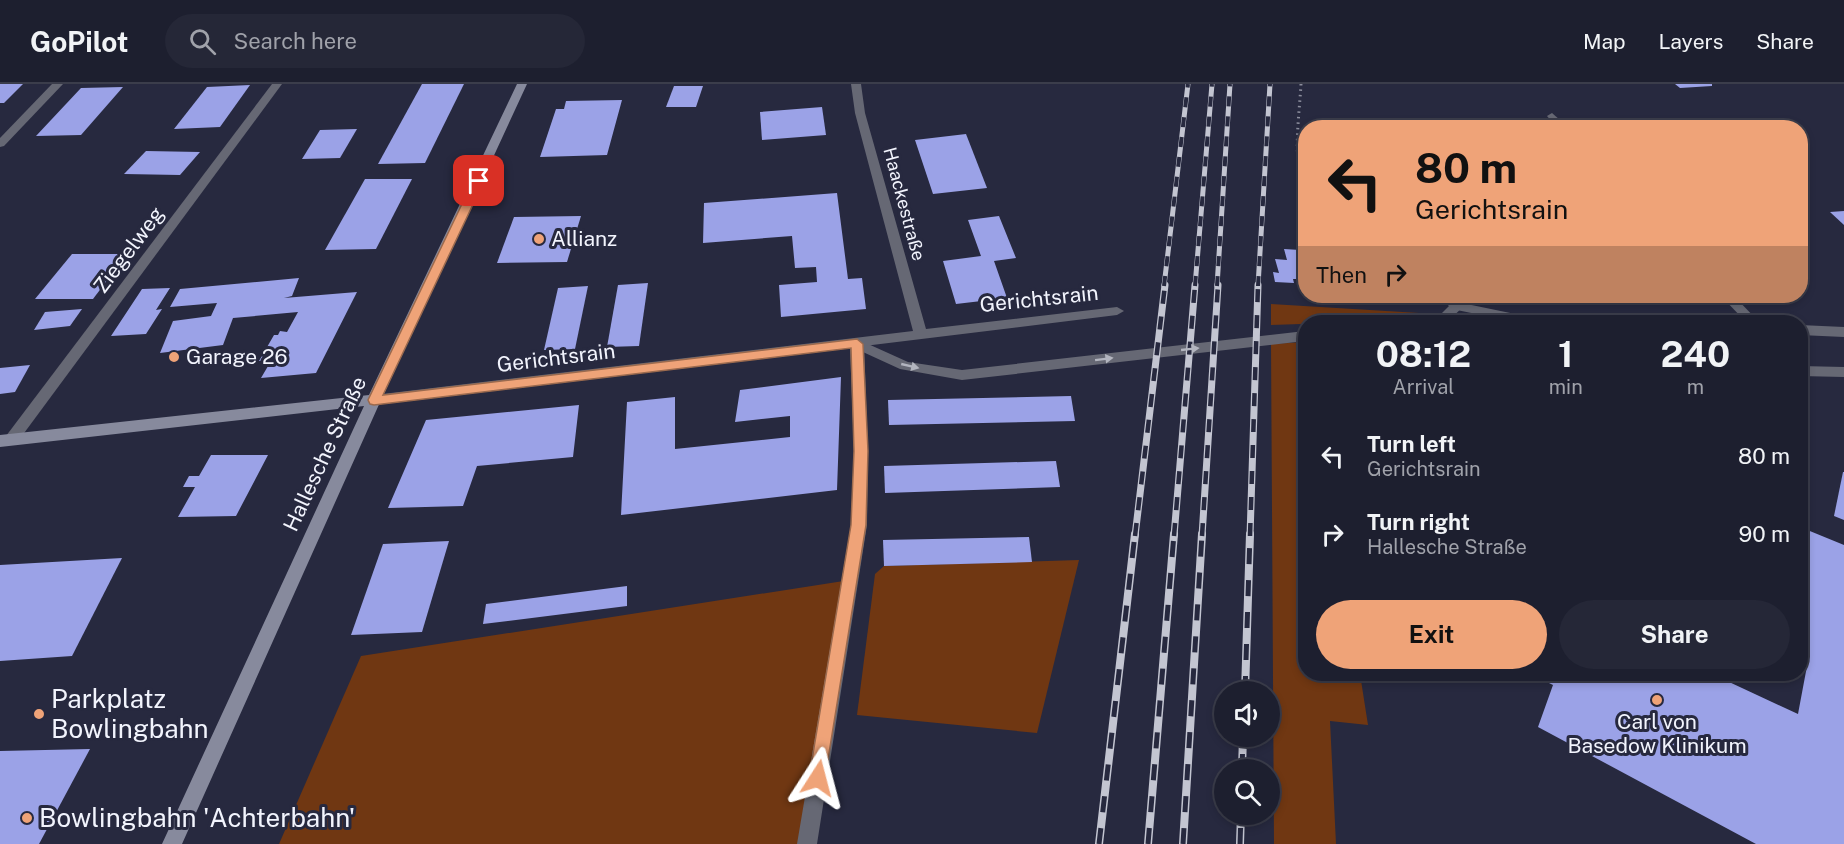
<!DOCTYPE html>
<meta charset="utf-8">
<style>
:root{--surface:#1d1f2f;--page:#252737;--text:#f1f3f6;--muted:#a0a2aa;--line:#3b3d4b;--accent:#efa378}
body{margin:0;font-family:"Public Sans",sans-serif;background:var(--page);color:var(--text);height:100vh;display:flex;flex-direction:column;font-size:22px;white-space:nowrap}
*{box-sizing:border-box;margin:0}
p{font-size:20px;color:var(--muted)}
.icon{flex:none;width:33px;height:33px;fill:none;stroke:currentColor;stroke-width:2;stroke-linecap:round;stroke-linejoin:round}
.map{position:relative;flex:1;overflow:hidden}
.side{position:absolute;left:1298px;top:231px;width:510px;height:366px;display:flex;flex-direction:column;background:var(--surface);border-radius:24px;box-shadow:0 3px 9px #0003,0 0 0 2px var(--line)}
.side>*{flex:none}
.top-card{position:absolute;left:1298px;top:36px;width:510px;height:183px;border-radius:24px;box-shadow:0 3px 9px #0003,0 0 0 2px var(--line);background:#efa378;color:#111;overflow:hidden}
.buttons{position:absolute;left:1214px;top:597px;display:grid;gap:12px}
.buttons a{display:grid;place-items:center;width:66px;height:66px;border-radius:50%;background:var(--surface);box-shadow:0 3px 9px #0003,0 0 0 2px var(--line);font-size:30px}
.pin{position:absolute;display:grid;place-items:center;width:51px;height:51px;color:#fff;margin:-26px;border-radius:12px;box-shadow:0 3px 9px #0006}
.me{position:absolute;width:66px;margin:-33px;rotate:9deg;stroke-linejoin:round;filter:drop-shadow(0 0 4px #0008)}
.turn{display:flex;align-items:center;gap:21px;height:126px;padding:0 18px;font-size:27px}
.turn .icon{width:78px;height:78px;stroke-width:2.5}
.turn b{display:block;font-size:42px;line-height:51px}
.then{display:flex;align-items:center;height:57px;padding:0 18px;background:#0003;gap:12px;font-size:22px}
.eta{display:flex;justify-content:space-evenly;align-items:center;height:102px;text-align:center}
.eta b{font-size:36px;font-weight:700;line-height:42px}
.primary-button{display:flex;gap:12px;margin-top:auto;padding:12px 18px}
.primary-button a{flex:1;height:69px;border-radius:36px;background:var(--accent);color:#111;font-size:24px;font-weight:700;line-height:69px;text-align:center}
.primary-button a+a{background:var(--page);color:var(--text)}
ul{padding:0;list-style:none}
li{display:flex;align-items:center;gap:18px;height:78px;padding:0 18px}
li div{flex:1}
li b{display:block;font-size:22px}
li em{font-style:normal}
header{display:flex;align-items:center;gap:36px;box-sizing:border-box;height:84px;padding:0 30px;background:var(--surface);border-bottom:2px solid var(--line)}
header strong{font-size:28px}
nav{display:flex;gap:33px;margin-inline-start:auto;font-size:21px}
.search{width:420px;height:54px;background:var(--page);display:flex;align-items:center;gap:15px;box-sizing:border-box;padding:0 21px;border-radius:33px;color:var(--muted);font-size:22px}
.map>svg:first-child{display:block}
.green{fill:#703712}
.building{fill:#9ba2e7}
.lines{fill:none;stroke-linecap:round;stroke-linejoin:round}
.path{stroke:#8c8e9d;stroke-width:3;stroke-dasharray:1.5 4;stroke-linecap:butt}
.lane{fill:#666874;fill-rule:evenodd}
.street{fill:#666874;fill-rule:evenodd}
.secondary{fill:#878a9d;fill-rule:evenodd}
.rail-far2-casing{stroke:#c3c5d1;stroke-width:5}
.rail-far1-casing{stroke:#c3c5d1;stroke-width:7}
.rail-casing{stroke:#c3c5d1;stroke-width:8}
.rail-far2{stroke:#27293f;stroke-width:4;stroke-dasharray:10;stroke-linecap:butt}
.rail-far1{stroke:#27293f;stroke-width:4.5;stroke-dasharray:13;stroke-linecap:butt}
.rail{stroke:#27293f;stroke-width:5;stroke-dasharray:16;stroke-linecap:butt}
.oneway{fill:#b3b5bf}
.route{fill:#efa378;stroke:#9b6a4e;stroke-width:1.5}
.poi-dot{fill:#efa378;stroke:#27293f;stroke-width:2}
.labels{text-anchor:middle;stroke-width:6;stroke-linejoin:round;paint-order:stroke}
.far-street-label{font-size:18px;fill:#f2f4fd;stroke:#27293f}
.poi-label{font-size:21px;fill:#f2f4fd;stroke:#27293f;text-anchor:start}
.street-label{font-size:21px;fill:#f2f4fd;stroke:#27293f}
.near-poi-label{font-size:26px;fill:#f2f4fd;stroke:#27293f;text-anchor:start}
</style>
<header>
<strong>GoPilot</strong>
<div class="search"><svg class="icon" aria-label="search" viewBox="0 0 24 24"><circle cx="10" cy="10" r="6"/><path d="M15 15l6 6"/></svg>Search here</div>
<nav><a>Map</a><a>Layers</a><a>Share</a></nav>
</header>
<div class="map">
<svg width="1844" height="760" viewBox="0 0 1844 760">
<rect width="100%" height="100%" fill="#27293f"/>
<g class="green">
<polygon points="1271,220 1419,229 1420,236 1271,241"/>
<polygon points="1305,258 1305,590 1360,590 1368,641 1330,637 1336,760 1274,760 1271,260"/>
<polygon points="1079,476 1037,649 857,631 875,490 884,482"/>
<polygon points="850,496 807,760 279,760 361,572"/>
</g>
<g class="building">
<polygon points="0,0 23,0 4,19 0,19"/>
<polygon points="422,0 464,0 425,79 378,80"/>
<polygon points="1675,0 1712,0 1712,2 1680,4"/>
<polygon points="250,1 220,43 174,45 207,3"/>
<polygon points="674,2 703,2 696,23 666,23"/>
<polygon points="123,3 81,51 36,52 81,4"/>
<polygon points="622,16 607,71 540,73 556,25 564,25 566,17"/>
<polygon points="822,23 826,51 762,56 760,28"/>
<polygon points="357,45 340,74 302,75 320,46"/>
<polygon points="966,50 987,104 933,110 915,56"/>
<polygon points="146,67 200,68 180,91 124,90"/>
<polygon points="365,95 412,95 376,165 325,166"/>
<polygon points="837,109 848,195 862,194 866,225 781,233 779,201 817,198 816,183 795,184 792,152 703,159 704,119"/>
<polygon points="1844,127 1844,141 1830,128"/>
<polygon points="581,132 567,178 497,179 514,133"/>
<polygon points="999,132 1016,174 994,177 1007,214 956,220 943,177 981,172 968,136"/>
<polygon points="1284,165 1300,166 1305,175 1305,195 1293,195 1294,199 1275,198 1273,188 1279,189 1275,175 1287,176"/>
<polygon points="72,170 127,170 93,215 35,215"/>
<polygon points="299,194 292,212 284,214 357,208 316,289 261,294 271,277 259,277 274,251 278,251 280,247 287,248 298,228 233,234 223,261 160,269 173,237 211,232 217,219 170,223 180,205"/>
<polygon points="648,199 639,262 607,263 618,201"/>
<polygon points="588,202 575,265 544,266 558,204"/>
<polygon points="170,204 156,226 162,225 146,250 111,252 142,205"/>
<polygon points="82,225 70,242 34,246 45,228"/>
<polygon points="30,281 15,308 0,310 0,284"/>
<polygon points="841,293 837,406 621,431 627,318 675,313 675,365 790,353 790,332 735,338 740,306"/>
<polygon points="1071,312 1075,337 889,341 888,316"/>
<polygon points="579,321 573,373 477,382 463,422 388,424 426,336"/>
<polygon points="211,371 268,371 236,432 178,433 195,403 183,403 189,392 199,392"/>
<polygon points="1056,377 1060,403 885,409 884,382"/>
<polygon points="1843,388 1844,388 1844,436 1834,432"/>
<polygon points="1800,443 1844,461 1844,760 1756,760 1538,643 1553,601 1531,590 1712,590 1798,630 1810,566 1800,561"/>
<polygon points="1029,453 1032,478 884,482 883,456"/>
<polygon points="449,457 422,548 351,551 383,460"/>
<polygon points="122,474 72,572 0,577 0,481"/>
<polygon points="627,502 627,522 483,540 486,520"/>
<polygon points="90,665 39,760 0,760 0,667"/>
</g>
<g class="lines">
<path class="path" d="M1301 0C1299 36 1292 75 1305 110"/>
<g class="lane">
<polygon points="1437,212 1451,212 1464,222 1447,238 1433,238 1449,222"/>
<polygon points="1305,247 1305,257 962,296 900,285 852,263 850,260 857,255 908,278 962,286"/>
<polygon points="1800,282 1844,283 1844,293 1800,292"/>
</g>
<g class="street">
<polygon points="52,0 63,0 4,62 0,63 0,54"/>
<polygon points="272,0 282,0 16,360 6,360 4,356 6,352"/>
<polygon points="851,0 861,0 865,29 926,245 1117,223 1124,227 1117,231 864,262 868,367 867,441 817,760 797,760 851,441 854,367 850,264 374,321 367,316 374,311 913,247 855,29"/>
<polygon points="1552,29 1569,44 1557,44 1547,32"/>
<polygon points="1721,212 1734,212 1759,238 1746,238"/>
<polygon points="1457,218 1520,231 1613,234 1620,238 1515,238 1452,225 1450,222 1452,219"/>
<polygon points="1800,241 1844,243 1844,253 1800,251"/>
</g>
<polygon class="secondary" points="517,0 527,0 381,316 182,760 162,760 364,322 0,363 0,351 369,311"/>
<g class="rail-far2-casing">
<g id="rail-far2">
<polyline points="1164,202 1188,0"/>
<polyline points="1195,202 1212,0"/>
<polyline points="1217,202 1230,0"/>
<polyline points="1258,202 1270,0"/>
</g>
</g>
<g class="rail-far1-casing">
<g id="rail-far1">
<polyline points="1135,452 1165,201"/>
<polyline points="1174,452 1195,201"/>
<polyline points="1202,452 1218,201"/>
<polyline points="1250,452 1258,201"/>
</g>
</g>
<g class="rail-casing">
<g id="rail">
<polyline points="1245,608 1250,450"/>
<polyline points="1242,686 1243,652"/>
<polyline points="1099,760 1135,450"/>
<polyline points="1148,760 1174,450"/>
<polyline points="1183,760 1202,450"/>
<polyline points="1240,760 1241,730"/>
</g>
</g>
<use href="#rail-far2" class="rail-far2"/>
<use href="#rail-far1" class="rail-far1"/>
<use href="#rail" class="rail"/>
</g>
<defs><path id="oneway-solid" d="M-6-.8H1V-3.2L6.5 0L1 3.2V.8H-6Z" transform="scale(1.5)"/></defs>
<g class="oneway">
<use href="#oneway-solid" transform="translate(1190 265) rotate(-6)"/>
<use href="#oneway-solid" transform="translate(1104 275) rotate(-7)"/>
<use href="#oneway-solid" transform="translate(910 282) rotate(13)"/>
</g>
<polygon class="route" points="479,93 484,97 383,311 857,255 863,260 868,367 866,441 824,700 818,702 812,700 809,694 851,441 854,367 851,264 374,321 370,320 368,316 473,97"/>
<g class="poi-dot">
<circle cx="539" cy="155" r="6"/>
<circle cx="174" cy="273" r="6"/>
<circle cx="1657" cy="616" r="6"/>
<circle cx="39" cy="630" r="6"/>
<circle cx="27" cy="734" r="6"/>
</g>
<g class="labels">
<g class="far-street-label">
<text transform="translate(904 120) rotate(75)" y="6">Haackestraße</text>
</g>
<g class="poi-label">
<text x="551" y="162">Allianz</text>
<text x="186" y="280">Garage 26</text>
<text x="1657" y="645" text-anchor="middle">Carl von<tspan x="1657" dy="24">Basedow Klinikum</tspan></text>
</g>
<g class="street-label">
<text transform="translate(129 166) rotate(-53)" y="7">Ziegelweg</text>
<text transform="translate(1039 215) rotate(-6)" y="7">Gerichtsrain</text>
<text transform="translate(556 274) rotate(-7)" y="7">Gerichtsrain</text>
<text transform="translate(325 370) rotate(-65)" y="7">Hallesche Straße</text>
</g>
<g class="near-poi-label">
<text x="51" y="624">Parkplatz<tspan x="51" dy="30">Bowlingbahn</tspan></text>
<text x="39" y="743">Bowlingbahn 'Achterbahn'</text>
</g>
</g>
</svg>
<div class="buttons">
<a><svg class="icon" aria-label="sound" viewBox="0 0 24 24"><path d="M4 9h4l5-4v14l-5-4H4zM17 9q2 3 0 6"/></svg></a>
<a><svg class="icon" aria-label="search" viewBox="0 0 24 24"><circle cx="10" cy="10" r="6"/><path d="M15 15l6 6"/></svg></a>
</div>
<div class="pin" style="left:479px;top:97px;background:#d93025"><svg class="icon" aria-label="arrive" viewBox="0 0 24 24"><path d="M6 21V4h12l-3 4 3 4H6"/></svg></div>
<svg class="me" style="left:818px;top:694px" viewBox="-20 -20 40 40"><path d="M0-17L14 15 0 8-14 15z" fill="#efa378" stroke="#fff" stroke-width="4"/></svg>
<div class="top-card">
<div class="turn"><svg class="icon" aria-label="left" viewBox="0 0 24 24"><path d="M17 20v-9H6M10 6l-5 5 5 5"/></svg><div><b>80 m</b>Gerichtsrain</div></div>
<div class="then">Then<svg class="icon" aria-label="right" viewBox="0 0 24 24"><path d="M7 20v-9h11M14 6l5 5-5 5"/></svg></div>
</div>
<section class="side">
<div class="eta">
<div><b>08:12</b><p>Arrival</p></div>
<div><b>1</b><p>min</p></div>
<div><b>240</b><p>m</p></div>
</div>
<ul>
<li><svg class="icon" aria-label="left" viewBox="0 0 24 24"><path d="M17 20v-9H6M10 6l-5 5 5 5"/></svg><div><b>Turn left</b><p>Gerichtsrain</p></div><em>80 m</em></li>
<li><svg class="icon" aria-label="right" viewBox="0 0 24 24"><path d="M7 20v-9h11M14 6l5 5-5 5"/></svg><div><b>Turn right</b><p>Hallesche Straße</p></div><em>90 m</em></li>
</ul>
<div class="primary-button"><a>Exit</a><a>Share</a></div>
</section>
</div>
